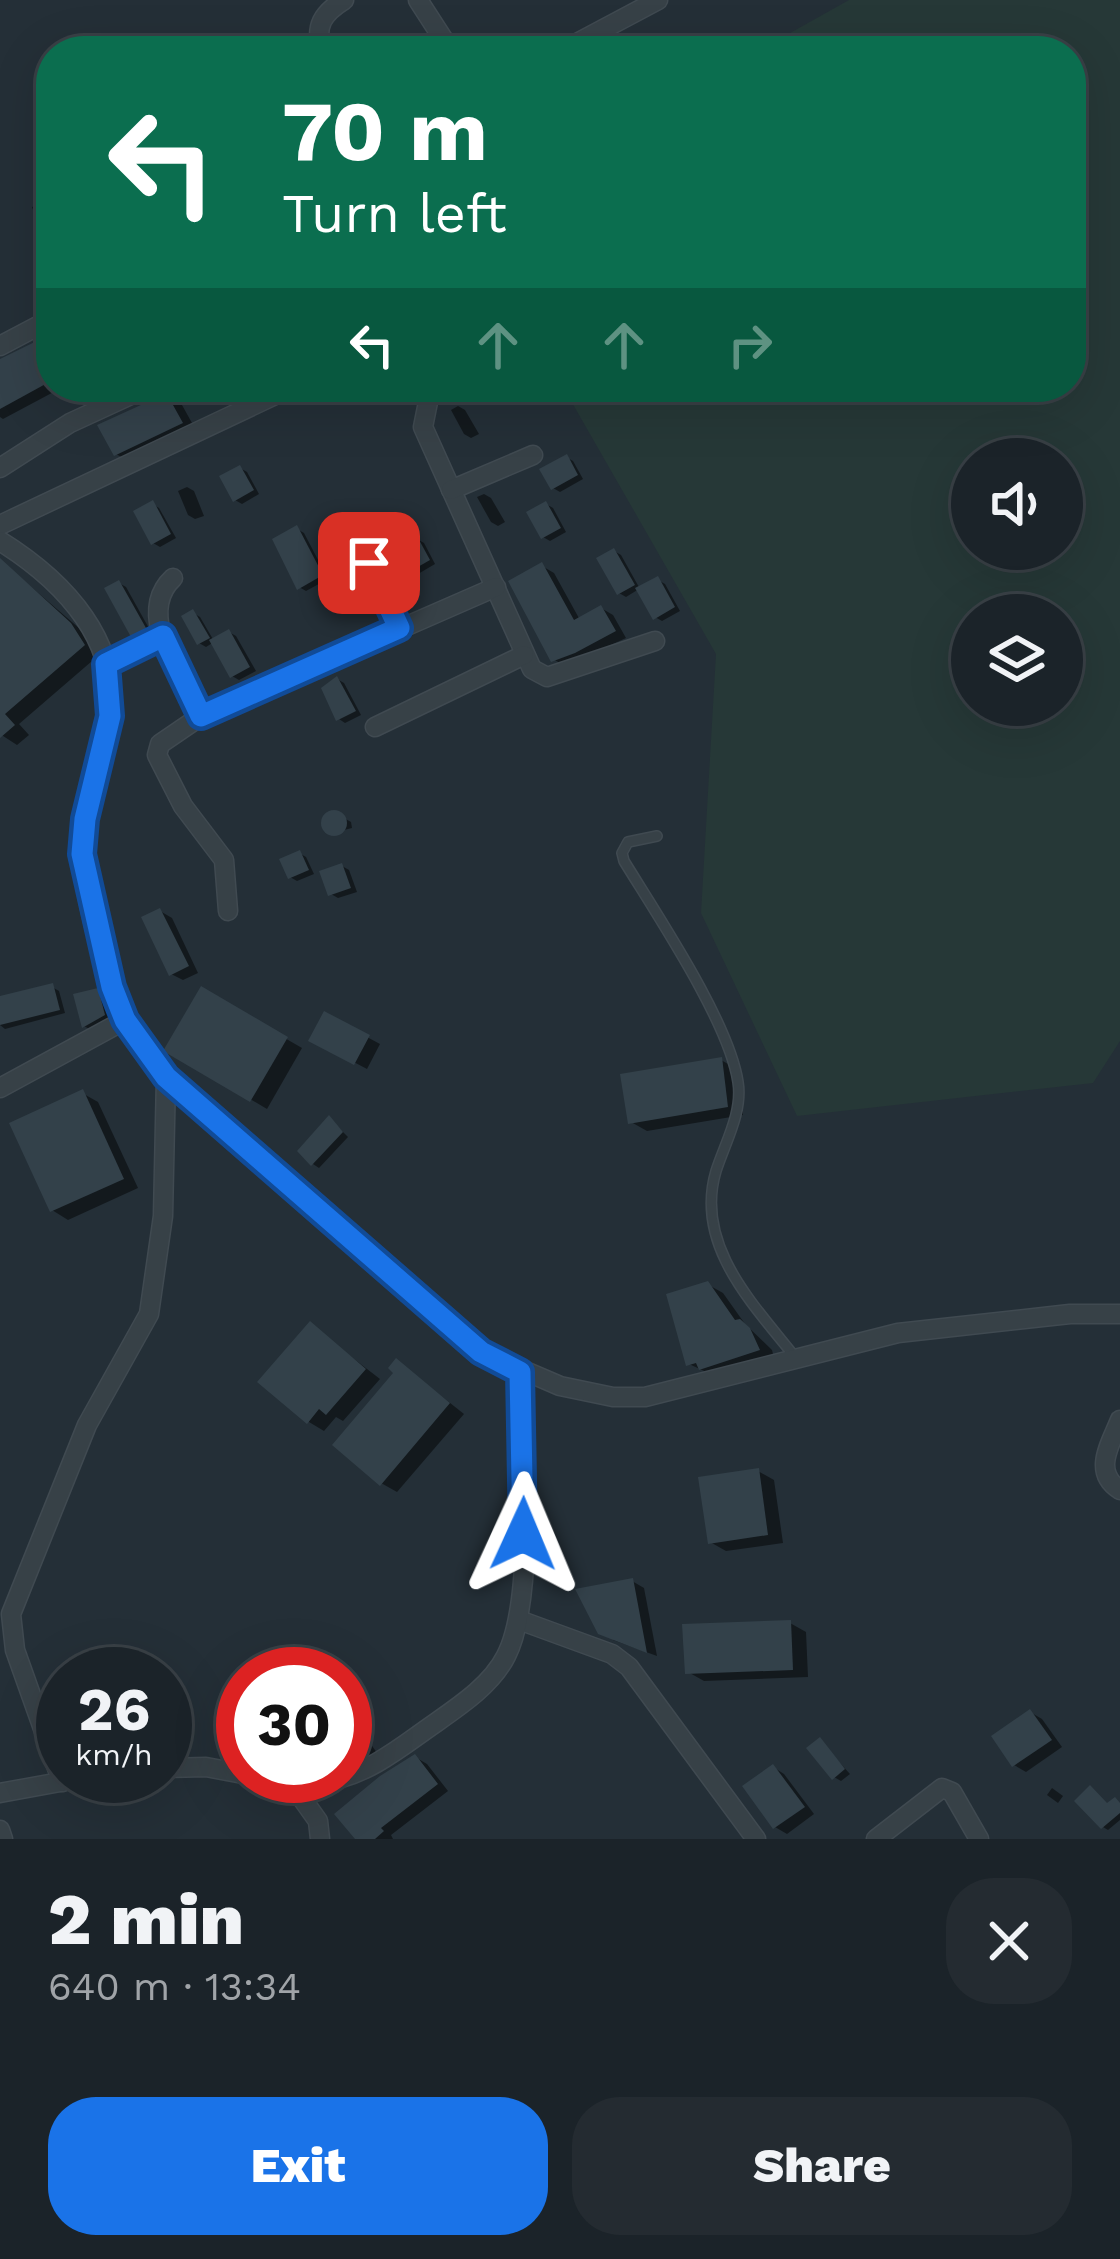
<!DOCTYPE html>
<meta charset="utf-8">
<style>
:root{--surface:#1b2329;--page:#242b31;--text:#f1f3f6;--muted:#a0a4a8;--line:#394046;--accent:#1a73e8}
body{margin:0;font-family:"Work Sans",sans-serif;background:var(--page);color:var(--text);height:100vh;display:flex;flex-direction:column;font-size:45px;white-space:nowrap}
*{box-sizing:border-box;margin:0}
p{font-size:39px;color:var(--muted)}
.icon{flex:none;width:66px;height:66px;fill:none;stroke:currentColor;stroke-width:2;stroke-linecap:round;stroke-linejoin:round}
.map{position:relative;height:1839px;overflow:hidden}
.drawer{display:flex;flex-direction:column;background:var(--surface);flex:1}
.drawer>*{flex:none}
.guide{position:absolute;left:36px;top:36px;width:1050px;height:366px;border-radius:48px;box-shadow:0 12px 48px #0002,0 0 0 3px var(--line);background:#0b6e4f;color:#fff;overflow:hidden}
.tools{position:absolute;left:951px;top:438px;display:grid;gap:24px}
.tools a{display:grid;place-items:center;width:132px;height:132px;border-radius:50%;background:var(--surface);box-shadow:0 12px 48px #0002,0 0 0 3px var(--line);font-size:60px}
.speed{position:absolute;left:36px;top:1647px;display:flex;gap:24px;font-size:60px;font-weight:700;text-align:center}
.speed>*{display:grid;place-content:center;width:156px;height:156px;border-radius:50%;background:var(--surface);box-shadow:0 12px 48px #0002,0 0 0 3px var(--line);line-height:1}
.speed small{font-size:30px;font-weight:400}
.speed .limit{border:18px solid #d22;background:#fff;color:#111}
.pin{position:absolute;display:grid;place-items:center;width:102px;height:102px;color:#fff;margin:-51px;border-radius:24px;box-shadow:0 6px 18px #0006}
.me{position:absolute;width:132px;margin:-66px;rotate:1deg;stroke-linejoin:round;filter:drop-shadow(0 0 9px #0008)}
.turn{display:flex;align-items:center;gap:42px;height:252px;padding:0 48px;font-size:54px}
.turn .icon{width:156px;height:156px;stroke-width:2.5}
.turn b{display:block;font-size:84px;line-height:102px}
.lanes{display:flex;align-items:center;height:114px;padding:0 48px;background:#0003;justify-content:center;gap:60px;direction:ltr}
.lanes .off{opacity:.35}
.round{display:grid;place-items:center;flex:none;width:126px;height:126px;border-radius:48px;background:var(--page)}
.summary{display:flex;align-items:center;justify-content:space-between;height:204px;padding:0 48px}
h1{font-size:72px;font-weight:800;line-height:90px}
.cta{display:flex;gap:24px;margin-top:auto;padding:24px 48px}
.cta a{flex:1;height:138px;border-radius:48px;background:var(--accent);color:#fff;font-size:48px;font-weight:800;line-height:138px;text-align:center}
.cta a+a{background:var(--page);color:var(--text)}
.map>svg:first-child{display:block}
.green{fill:#263837;fill-rule:evenodd}
.shadow{fill:#0007}
.building{fill:#33414a}
.lines{fill:none;stroke-linecap:round;stroke-linejoin:round}
.service-casing{stroke:#404a51;stroke-width:12}
.minor-casing{stroke:#404a51;stroke-width:21}
.service{stroke:#374147;stroke-width:9}
.minor{stroke:#374147;stroke-width:18}
.route-casing{stroke:#114b97;stroke-width:30}
.route{stroke:#1a73e8;stroke-width:21}
</style>
<div class="map">
<svg width="1120" height="1839" viewBox="0 0 1120 1839">
<rect width="100%" height="100%" fill="#242f37"/>
<path class="green" d="M849 0H1120V1041L1093 1083 797 1116 701 913 716 654 563 387H1071V51H758ZM972 459H1062V549H972ZM972 615H1062V705H972Z"/>
<g class="shadow">
<polygon points="46,201 51,204 51,213 44,217 44,224 51,220 51,231 38,223 32,207"/>
<polygon points="51,337 51,387 63,387 3,419 0,417 0,361"/>
<polygon points="162,388 177,396 197,432 132,463 116,454 157,401"/>
<polygon points="458,406 465,410 479,434 471,438 464,434 451,410"/>
<polygon points="566,457 573,461 583,479 560,492 553,488"/>
<polygon points="240,468 247,472 259,494 242,504 235,500"/>
<polygon points="187,487 194,491 204,516 195,519 188,515 178,491"/>
<polygon points="484,494 491,498 505,522 498,526 491,522 477,497"/>
<polygon points="152,504 159,508 176,538 160,547 153,543"/>
<polygon points="546,504 553,508 566,532 550,541 543,537"/>
<polygon points="297,529 304,533 328,579 306,591 299,587"/>
<polygon points="417,539 424,543 435,564 406,581 399,577"/>
<polygon points="614,551 621,555 640,589 658,580 665,584 680,611 662,621 655,617 639,589 626,597 619,593"/>
<polygon points="0,560 87,635 99,655 19,724 29,735 17,745 0,734"/>
<polygon points="542,566 554,573 580,620 601,608 613,615 626,638 565,666 553,659"/>
<polygon points="119,583 126,587 151,632 140,638 133,634"/>
<polygon points="193,613 200,617 214,641 229,632 236,636 256,671 239,680 232,676 214,642 206,647 199,643"/>
<polygon points="337,679 344,683 361,715 345,723 339,719"/>
<polygon points="335,813 351,822 352,828 332,833 326,829 328,815"/>
<polygon points="299,853 306,857 314,874 297,881 290,877"/>
<polygon points="342,866 349,870 357,892 338,898 331,894"/>
<polygon points="160,911 172,918 198,973 183,980 171,974"/>
<polygon points="52,987 59,991 65,1013 5,1029 0,1025 0,999"/>
<polygon points="202,990 302,1048 267,1109 167,1050"/>
<polygon points="98,991 105,995 111,1019 91,1030 84,1026"/>
<polygon points="326,1015 380,1044 367,1069 312,1040"/>
<polygon points="721,1060 737,1069 743,1115 647,1131 631,1122"/>
<polygon points="82,1093 98,1102 138,1188 68,1220 52,1210"/>
<polygon points="330,1119 348,1137 319,1168 313,1164"/>
<polygon points="707,1284 723,1293 745,1324 772,1350 774,1358 717,1377 689,1364"/>
<polygon points="310,1325 380,1379 343,1421 336,1417 324,1431 309,1422"/>
<polygon points="397,1361 464,1414 397,1492 381,1483"/>
<polygon points="758,1471 774,1480 783,1543 726,1551 710,1542"/>
<polygon points="632,1581 644,1588 657,1656 613,1640"/>
<polygon points="790,1623 806,1632 808,1677 704,1681 688,1672"/>
<polygon points="1030,1712 1042,1719 1062,1747 1026,1772 1014,1765"/>
<polygon points="350,1726 362,1732 380,1757 345,1770 345,1730"/>
<polygon points="820,1741 850,1774 841,1781 834,1777"/>
<polygon points="415,1757 427,1764 448,1791 391,1835 393,1839 359,1839"/>
<polygon points="773,1767 784,1774 814,1814 787,1834 775,1827"/>
<polygon points="1052,1788 1063,1796 1058,1803 1047,1795"/>
<polygon points="1120,1803 1120,1820 1108,1830 1103,1827 1109,1805"/>
</g>
<g class="building">
<polygon points="51,334 51,381 0,409 0,359"/>
<polygon points="163,387 183,423 114,456 97,425 154,399"/>
<polygon points="567,454 578,475 551,490 539,469"/>
<polygon points="240,465 254,490 233,502 219,476"/>
<polygon points="153,500 171,534 151,545 133,511"/>
<polygon points="546,501 561,528 541,539 526,512"/>
<polygon points="297,525 323,575 297,590 272,539"/>
<polygon points="417,536 430,560 397,579 383,555"/>
<polygon points="614,548 635,585 617,595 596,558"/>
<polygon points="0,558 71,623 85,645 5,714 15,725 0,738"/>
<polygon points="542,562 574,620 601,605 616,631 575,653 551,662 508,581"/>
<polygon points="658,576 675,607 653,620 635,588"/>
<polygon points="119,580 146,628 131,637 104,588"/>
<polygon points="193,609 210,638 197,645 181,616"/>
<polygon points="229,629 250,667 230,678 209,640"/>
<polygon points="337,676 356,711 336,721 321,688"/>
<circle cx="334" cy="823" r="13"/>
<polygon points="300,850 309,870 288,879 279,859"/>
<polygon points="342,863 351,888 328,896 319,871"/>
<polygon points="160,908 189,966 169,976 141,917"/>
<polygon points="53,983 60,1010 0,1025 0,996"/>
<polygon points="201,986 288,1037 250,1102 163,1051"/>
<polygon points="98,988 105,1015 82,1028 73,994"/>
<polygon points="324,1011 370,1035 354,1065 308,1041"/>
<polygon points="722,1057 728,1107 628,1124 620,1074"/>
<polygon points="83,1089 124,1179 50,1212 9,1123"/>
<polygon points="329,1115 343,1132 311,1166 297,1151"/>
<polygon points="708,1281 735,1320 740,1319 750,1328 760,1350 699,1370 696,1363 686,1366 666,1294"/>
<polygon points="310,1321 366,1369 326,1415 319,1409 307,1424 257,1382"/>
<polygon points="396,1358 450,1403 380,1486 332,1445 393,1373 388,1368"/>
<polygon points="759,1468 768,1535 708,1544 698,1477"/>
<polygon points="633,1578 647,1653 598,1634 575,1589"/>
<polygon points="791,1620 793,1670 685,1674 682,1624"/>
<polygon points="1030,1709 1052,1740 1012,1767 991,1736"/>
<polygon points="345,1716 371,1750 345,1762"/>
<polygon points="820,1737 845,1769 832,1780 806,1748"/>
<polygon points="415,1754 438,1784 381,1828 384,1831 375,1839 355,1839 334,1814 380,1776"/>
<polygon points="773,1764 805,1807 773,1829 742,1786"/>
<polygon points="1090,1785 1107,1803 1115,1797 1120,1803 1120,1813 1101,1829 1074,1801"/>
</g>
<g class="lines">
<g class="service-casing">
<path id="service" d="M657 836 628 842 622 853 624 861C657 915 729 1022 738 1082 743 1112 725 1143 716 1171 694 1245 753 1304 795 1357"/>
</g>
<g class="minor-casing">
<g id="minor">
<polyline points="418,0 451,51"/>
<path d="M322 51C314 26 323 13 344 0"/>
<polyline points="562,51 658,0"/>
<polyline points="0,346 51,319"/>
<polyline points="431,387 423,427 532,669 547,677 655,641"/>
<polyline points="0,468 70,423 148,387"/>
<polyline points="451,490 533,455"/>
<polyline points="0,525 292,387"/>
<polyline points="355,531 399,628"/>
<path d="M0 541C64 581 124 643 109 725 102 764 85 801 82 841 79 883 108 987 128 1026 139 1045 152 1061 166 1077L481 1352 560 1386 613 1397H645L898 1333 1070 1314H1120"/>
<path d="M173 578C134 614 182 678 201 716"/>
<polyline points="106,664 163,636"/>
<polyline points="375,727 524,655"/>
<polyline points="228,911 224,860 183,806 157,755 160,744 201,716 496,587"/>
<polyline points="0,1088 125,1020"/>
<path d="M1120 1420C1110 1445 1092 1472 1120 1490"/>
<polyline points="519,1620 612,1654 629,1667 756,1839"/>
<polyline points="165,1768 206,1767 243,1774"/>
<path d="M255 1776C331 1790 356 1780 417 1736 448 1713 489 1690 506 1656 536 1599 523 1440 521 1372"/>
<polyline points="62,1782 15,1650 11,1614 87,1425 149,1314 163,1216 166,1077"/>
<polyline points="291,1783 318,1821 320,1839"/>
<polyline points="0,1793 93,1776"/>
<polyline points="0,1830 3,1839"/>
<polyline points="876,1839 942,1788 952,1792 979,1839"/>
</g>
</g>
<use href="#service" class="service"/>
<use href="#minor" class="minor"/>
</g>
<g class="lines">
<g class="route-casing">
<polyline id="route" points="369,563 399,628 201,716 163,636 106,664 110,716 85,819 82,854 112,987 125,1020 166,1077 481,1352 520,1372 523,1534"/>
</g>
<use href="#route" class="route"/>
</g>
</svg>
<div class="tools">
<a><svg class="icon" aria-label="sound" viewBox="0 0 24 24"><path d="M4 9h4l5-4v14l-5-4H4zM17 9q2 3 0 6"/></svg></a>
<a><svg class="icon" aria-label="layers" viewBox="0 0 24 24"><path d="M12 4l9 5-9 5-9-5zM3 14l9 5 9-5"/></svg></a>
</div>
<div class="speed"><div>26<small>km/h</small></div><div class="limit">30</div></div>
<div class="pin" style="left:369px;top:563px;background:#d93025"><svg class="icon" aria-label="arrive" viewBox="0 0 24 24"><path d="M6 21V4h12l-3 4 3 4H6"/></svg></div>
<svg class="me" style="left:523px;top:1534px" viewBox="-20 -20 40 40"><path d="M0-17L14 15 0 8-14 15z" fill="#1a73e8" stroke="#fff" stroke-width="4"/></svg>
<div class="guide">
<div class="turn"><svg class="icon" aria-label="left" viewBox="0 0 24 24"><path d="M17 20v-9H6M10 6l-5 5 5 5"/></svg><div><b>70 m</b>Turn left</div></div>
<div class="lanes"><svg class="icon" aria-label="left" viewBox="0 0 24 24"><path d="M17 20v-9H6M10 6l-5 5 5 5"/></svg><svg class="icon off" aria-label="ahead" viewBox="0 0 24 24"><path d="M12 20V5M6 11l6-6 6 6"/></svg><svg class="icon off" aria-label="ahead" viewBox="0 0 24 24"><path d="M12 20V5M6 11l6-6 6 6"/></svg><svg class="icon off" aria-label="right" viewBox="0 0 24 24"><path d="M7 20v-9h11M14 6l5 5-5 5"/></svg></div>
</div>
</div>
<section class="drawer">
<div class="summary"><div><h1>2 min</h1><p>640 m · 13:34</p></div><a class="round"><svg class="icon" aria-label="close" viewBox="0 0 24 24"><path d="M6 6l12 12M18 6L6 18"/></svg></a></div>
<div class="cta"><a>Exit</a><a>Share</a></div>
</section>
